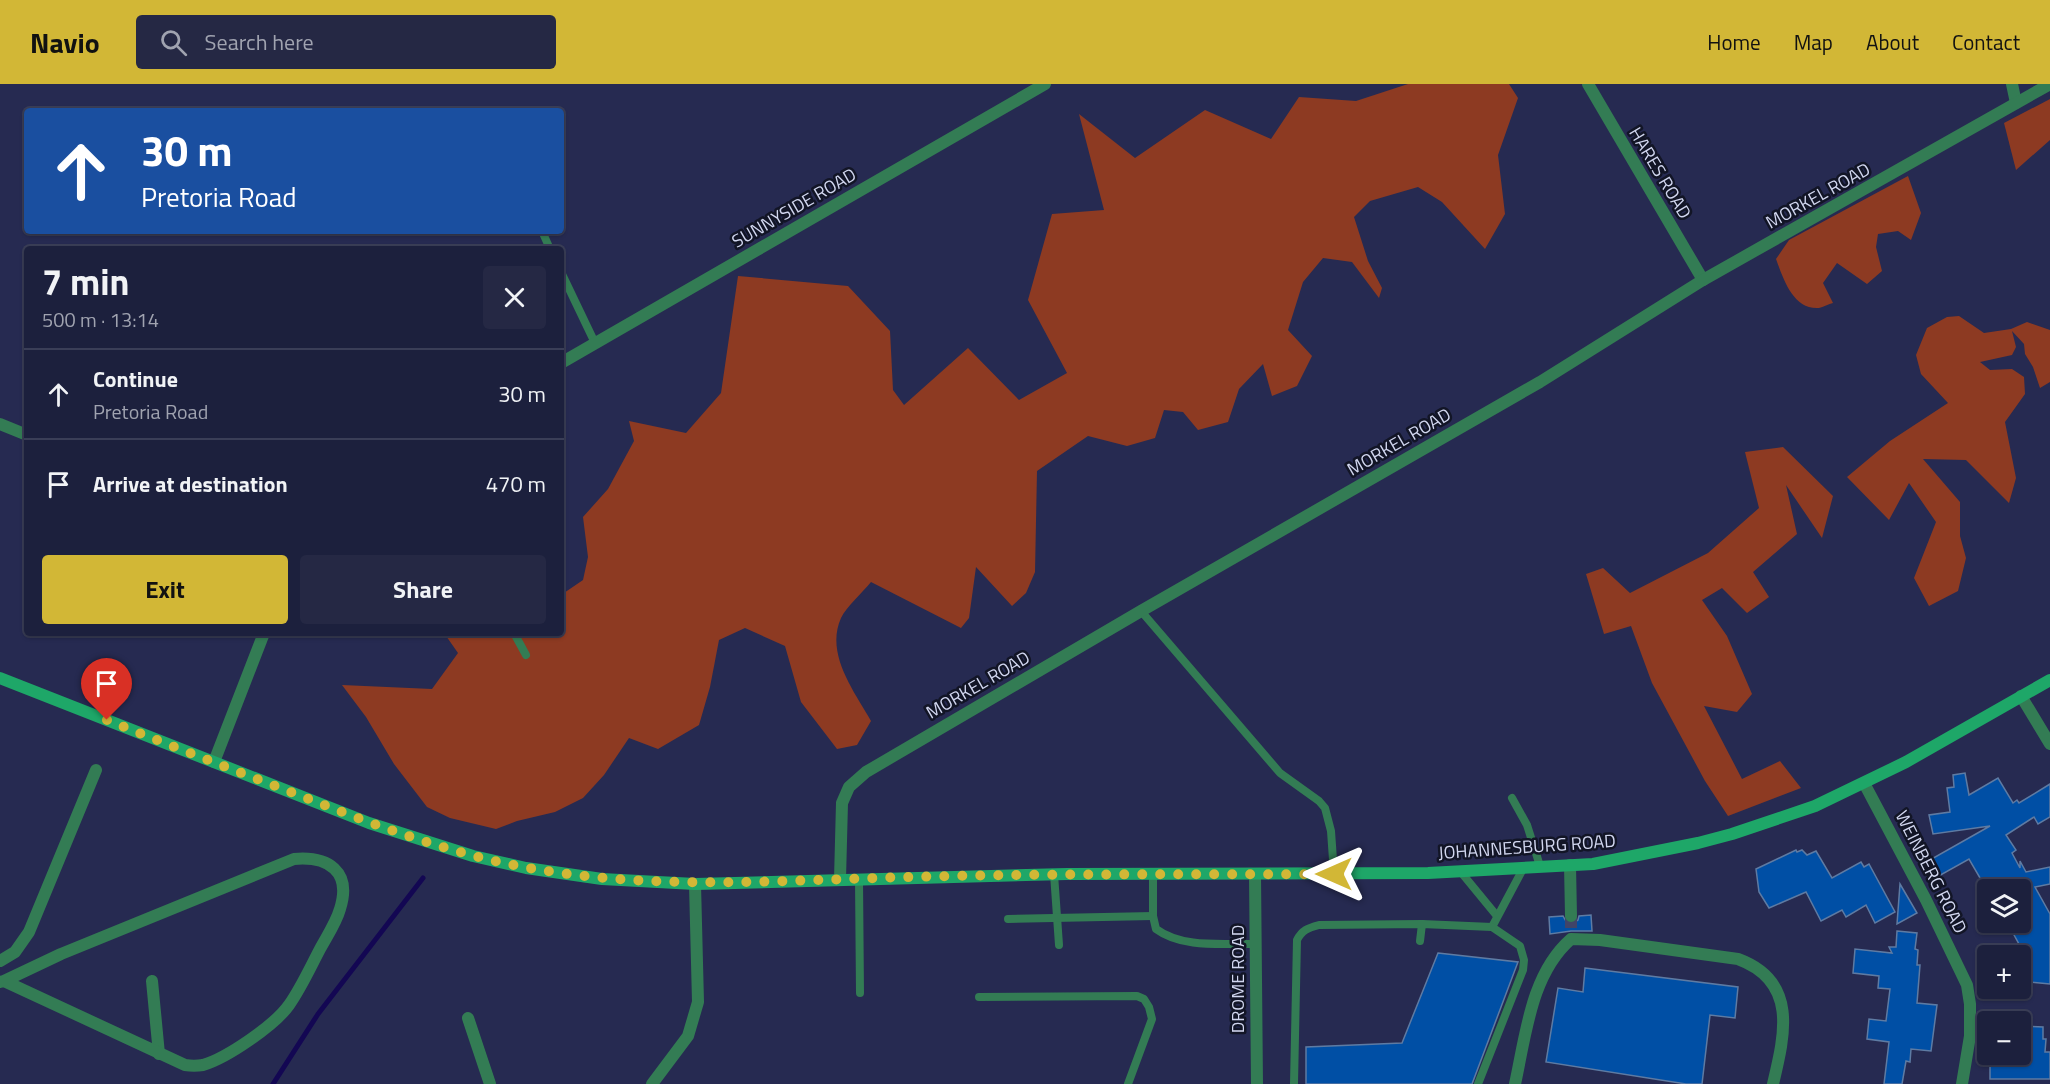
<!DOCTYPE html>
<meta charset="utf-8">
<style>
:root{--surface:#1c203d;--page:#252844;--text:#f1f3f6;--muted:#a0a3b0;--line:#3a3e57;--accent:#d2b736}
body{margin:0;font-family:"Titillium Web",sans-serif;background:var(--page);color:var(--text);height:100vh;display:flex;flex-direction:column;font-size:22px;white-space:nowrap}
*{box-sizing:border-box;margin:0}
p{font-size:20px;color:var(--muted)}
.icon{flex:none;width:33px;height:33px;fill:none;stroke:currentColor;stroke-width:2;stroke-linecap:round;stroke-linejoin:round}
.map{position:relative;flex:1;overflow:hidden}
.panel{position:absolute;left:24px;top:162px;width:540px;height:390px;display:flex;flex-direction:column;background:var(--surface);border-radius:6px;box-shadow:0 2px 4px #0004,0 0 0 2px var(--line)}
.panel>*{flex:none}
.banner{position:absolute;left:24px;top:24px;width:540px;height:126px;border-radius:6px;box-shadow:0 2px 4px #0004,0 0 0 2px var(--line);background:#1a4fa0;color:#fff;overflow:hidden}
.fabs{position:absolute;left:1977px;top:795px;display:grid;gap:12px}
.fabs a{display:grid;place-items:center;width:54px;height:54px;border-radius:6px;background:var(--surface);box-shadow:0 2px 4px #0004,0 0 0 2px var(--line);font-size:30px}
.pin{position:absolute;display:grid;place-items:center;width:51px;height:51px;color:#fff;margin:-62px -26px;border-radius:50% 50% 50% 0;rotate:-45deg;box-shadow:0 0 6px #0007}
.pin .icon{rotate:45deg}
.me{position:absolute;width:66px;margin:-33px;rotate:270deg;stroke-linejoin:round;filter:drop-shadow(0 0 4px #0008)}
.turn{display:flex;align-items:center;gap:21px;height:126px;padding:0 18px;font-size:27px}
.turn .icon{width:78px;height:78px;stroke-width:2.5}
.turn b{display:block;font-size:42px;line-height:51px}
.round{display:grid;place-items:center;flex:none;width:63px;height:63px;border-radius:6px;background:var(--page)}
.summary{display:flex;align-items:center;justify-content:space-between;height:102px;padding:0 18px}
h1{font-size:36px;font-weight:700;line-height:45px}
.button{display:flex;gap:12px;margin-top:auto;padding:12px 18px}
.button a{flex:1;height:69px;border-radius:6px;background:var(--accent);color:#111;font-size:24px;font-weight:700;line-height:69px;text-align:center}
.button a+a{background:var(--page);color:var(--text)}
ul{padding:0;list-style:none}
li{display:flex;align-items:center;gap:18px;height:90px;padding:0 18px;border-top:2px solid var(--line)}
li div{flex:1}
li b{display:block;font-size:22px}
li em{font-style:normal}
header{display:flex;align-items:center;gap:36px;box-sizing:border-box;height:84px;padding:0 30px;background:var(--accent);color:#111}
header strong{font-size:28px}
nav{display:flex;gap:33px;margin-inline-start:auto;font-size:21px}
.search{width:420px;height:54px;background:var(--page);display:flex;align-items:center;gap:15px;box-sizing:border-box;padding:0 21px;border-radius:6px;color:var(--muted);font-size:22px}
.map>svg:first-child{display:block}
.green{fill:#8d3a22}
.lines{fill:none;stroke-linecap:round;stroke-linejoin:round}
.stream{stroke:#130753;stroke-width:5}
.building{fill:#004fa5;stroke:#5e7ba3;stroke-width:1.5}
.minor-tunnel{stroke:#404469;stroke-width:12;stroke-dasharray:12 6;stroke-linecap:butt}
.service{stroke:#337c54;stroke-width:8}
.minor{stroke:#337c54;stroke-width:12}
.secondary{stroke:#1ea768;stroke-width:12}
.route{stroke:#d2b736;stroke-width:10;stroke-dasharray:0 18}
.labels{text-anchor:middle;stroke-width:5;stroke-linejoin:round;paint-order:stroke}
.street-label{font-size:18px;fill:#d1d6ef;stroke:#121526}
</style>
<header>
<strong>Navio</strong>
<div class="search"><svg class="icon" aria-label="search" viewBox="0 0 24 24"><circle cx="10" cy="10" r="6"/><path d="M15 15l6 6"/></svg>Search here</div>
<nav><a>Home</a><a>Map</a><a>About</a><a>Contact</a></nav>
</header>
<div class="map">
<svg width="2050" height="1000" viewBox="0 0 2050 1000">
<rect width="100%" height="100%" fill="#262a51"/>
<g class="green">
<path d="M1408 0H1509L1518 14 1498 71 1505 130 1485 165 1442 118 1418 103 1370 117 1354 133 1368 177 1382 204 1379 214 1352 178 1323 174 1303 198 1288 246 1312 272 1297 302 1272 312 1263 280 1239 305 1228 338 1198 346 1183 328 1164 326 1155 354 1127 362 1088 352 1037 387 1035 488 1026 509 1012 522 976 483 969 534 961 544 871 498C863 508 846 523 841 534 825 570 854 607 871 637L857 661 837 665 801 618 785 562 745 544 719 556 710 603 699 641 658 665 629 654 604 691 583 714 555 728 517 737 496 745 450 734 427 723 394 680 366 633 342 601 432 605 458 569 444 549H561V511L583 496 588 473 583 433 608 405 634 357 629 337 686 349 721 309 738 192 848 202 890 247 893 306 904 321 968 264 1019 316 1067 289 1028 216 1052 130 1104 126 1079 30 1135 74 1205 26 1271 55 1299 13 1356 17Z"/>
<polygon points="2050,15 2050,56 2016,86 2004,39"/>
<path d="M1908 92 1921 129 1911 156 1898 147 1878 150 1876 163 1882 187 1867 200 1837 179 1823 199 1833 219C1829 220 1823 223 1819 224 1793 226 1783 194 1776 175L1789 156Z"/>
<polygon points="1959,232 1984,249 2011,245 2027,238 2050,246 2050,298 2040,304 2033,283 2025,270 2024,260 2012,247 2016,263 2012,271 1980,278 1990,286 2012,285 2024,293 2025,310 2005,338 2016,394 2009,419 1966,376 1923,375 1960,418 1960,452 1966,474 1958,507 1929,522 1914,494 1936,438 1909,399 1889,436 1847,393 1890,357 1948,319 1921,290 1916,271 1927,244 1947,233"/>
<polygon points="1783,363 1833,412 1822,454 1786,401 1797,450 1753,488 1769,513 1747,529 1722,504 1702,516 1727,552 1752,610 1737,628 1704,622 1742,695 1780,677 1801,704 1728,732 1705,697 1652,599 1631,542 1604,550 1586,490 1603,484 1630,509 1708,469 1759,424 1745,368"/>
</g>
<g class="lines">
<polyline class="stream" points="273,1000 318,930 423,794"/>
</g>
<g class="building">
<polygon points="1965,689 1969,711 1998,694 2013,719 2017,716 2019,719 2050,700 2050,733 2038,740 2034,733 2006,751 2016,766 2012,769 2020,784 2020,777 2026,788 2050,783 2050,800 2035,803 2050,830 2050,900 2020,897 2020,862 2007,838 2020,838 2020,806 1987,806 1969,775 1937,793 1928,777 1990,742 1933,750 1929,731 1950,728 1947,704 1954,703 1953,691"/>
<polygon points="1796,766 1797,768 1802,766 1807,771 1816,767 1832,794 1861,778 1864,783 1869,780 1895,828 1875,839 1866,821 1846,833 1842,826 1821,837 1806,808 1769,824 1759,808 1756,785"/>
<polygon points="1900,800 1917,829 1897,840"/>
<polygon points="1591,831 1592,847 1571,847 1550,850 1549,833 1563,832 1567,839 1572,840 1578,836 1579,832"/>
<polygon points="1897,847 1917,849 1915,865 1918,866 1917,881 1920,881 1917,919 1937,921 1931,967 1911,965 1910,978 1906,977 1902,1000 1884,1000 1889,958 1867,955 1869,935 1886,937 1890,905 1878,904 1879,892 1853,889 1855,865 1892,869 1889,863 1896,863"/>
<polygon points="1438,869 1518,878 1472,1000 1306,1000 1306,963 1402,959"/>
<polygon points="1585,884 1738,903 1735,934 1710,931 1702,1000 1686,1000 1546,978 1558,904 1583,908"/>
<polygon points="2022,942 2043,943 2043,955 2046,955 2045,968 2050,968 2050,995 1990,995 1990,970 2020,970 2022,968"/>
</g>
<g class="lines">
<polyline class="minor-tunnel" points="1571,832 1571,849"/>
<g class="service">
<polyline points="542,147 550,165"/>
<polyline points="561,188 595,259"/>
<polyline points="1141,527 1280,689 1319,717 1325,724 1331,747 1334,790"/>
<polyline points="514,549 526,571"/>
<polyline points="1512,714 1527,741 1540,782"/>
<polyline points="1460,787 1497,832"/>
<polyline points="1054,790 1059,861"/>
<path d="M1153 790V832L1156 845C1183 865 1224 859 1256 860"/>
<polyline points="859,796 860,909"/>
<polyline points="1008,835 1153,832"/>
<polyline points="1492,843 1524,783"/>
<polyline points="1420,857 1422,840"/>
<polyline points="979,913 1137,912 1144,915 1149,923 1152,935 1128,1000"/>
<path d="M1294 1000 1297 856C1302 846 1308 844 1319 841L1422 840 1492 843 1520 862 1524 876 1523 886 1478 1000"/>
</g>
<g class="minor">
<polyline points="1588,0 1703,196"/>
<polyline points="2012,0 2016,19"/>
<polyline points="561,279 1045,0"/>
<polyline points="0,340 27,351"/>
<polyline points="2021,612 2050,660"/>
<polyline points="214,678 264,549"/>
<polyline points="1864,699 1926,816 1967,901 1970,920 1970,952 1962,1000"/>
<polyline points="1570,781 1571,832"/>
<polyline points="1255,790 1257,1000"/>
<polyline points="840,795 842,719 849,703 866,688 1141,527 1540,298 1703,196 2050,0"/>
<polyline points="0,877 15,868 29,848 96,686"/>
<polyline points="152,897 159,970"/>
<path d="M0 898 4 897 61 870 294 775C328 772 352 787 340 825 336 839 327 852 320 865 310 884 301 904 289 921 275 941 227 974 203 981 197 982 191 982 185 981L4 897"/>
<polyline points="468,934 490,1000"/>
<polyline points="652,1000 688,952 698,918 695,800"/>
<path d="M1515 1000C1526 950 1531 890 1571 855L1600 856 1738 875C1798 897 1785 950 1773 1000"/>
</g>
<polyline class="secondary" points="0,594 369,739 473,772 526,784 602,795 695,800 1067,790 1428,789 1593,780 1698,759 1732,750 1815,722 1906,678 2050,596"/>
</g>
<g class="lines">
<path class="route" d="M107 636C171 662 236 687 301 712 375 741 450 770 529 784 656 807 784 796 912 793 1053 789 1193 791 1334 790"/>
</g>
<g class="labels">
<g class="street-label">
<text transform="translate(1660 89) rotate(59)" y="6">HARES ROAD</text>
<text transform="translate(1818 112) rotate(-29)" y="6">MORKEL ROAD</text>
<text transform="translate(794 124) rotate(-30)" y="6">SUNNYSIDE ROAD</text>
<text transform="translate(1399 358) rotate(-30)" y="6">MORKEL ROAD</text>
<text transform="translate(978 601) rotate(-30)" y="6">MORKEL ROAD</text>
<text transform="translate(1527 763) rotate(-4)" y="6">JOHANNESBURG ROAD</text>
<text transform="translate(1931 788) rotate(63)" y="6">WEINBERG ROAD</text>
<text transform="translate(1238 895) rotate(-90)" y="6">DROME ROAD</text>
</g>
</g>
</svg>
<div class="fabs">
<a><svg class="icon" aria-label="layers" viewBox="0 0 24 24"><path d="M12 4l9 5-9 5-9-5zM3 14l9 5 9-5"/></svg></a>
<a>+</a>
<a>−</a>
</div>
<div class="pin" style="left:107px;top:636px;background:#d93025"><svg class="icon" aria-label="arrive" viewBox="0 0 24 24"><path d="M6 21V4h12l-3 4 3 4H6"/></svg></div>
<svg class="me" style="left:1334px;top:790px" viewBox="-20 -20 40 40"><path d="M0-17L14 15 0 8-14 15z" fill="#d2b736" stroke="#fff" stroke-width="4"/></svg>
<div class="banner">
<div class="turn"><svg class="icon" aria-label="ahead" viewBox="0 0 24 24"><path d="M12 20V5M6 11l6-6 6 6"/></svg><div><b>30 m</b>Pretoria Road</div></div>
</div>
<section class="panel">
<div class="summary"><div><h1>7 min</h1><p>500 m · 13:14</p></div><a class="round"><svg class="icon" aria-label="close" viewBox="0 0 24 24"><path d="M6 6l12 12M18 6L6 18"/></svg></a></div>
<ul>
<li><svg class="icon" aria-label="ahead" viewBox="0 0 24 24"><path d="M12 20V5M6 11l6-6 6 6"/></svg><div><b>Continue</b><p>Pretoria Road</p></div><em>30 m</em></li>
<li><svg class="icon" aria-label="arrive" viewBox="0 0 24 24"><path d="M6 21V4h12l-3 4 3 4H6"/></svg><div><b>Arrive at destination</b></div><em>470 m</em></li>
</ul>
<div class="button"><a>Exit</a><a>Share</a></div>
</section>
</div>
